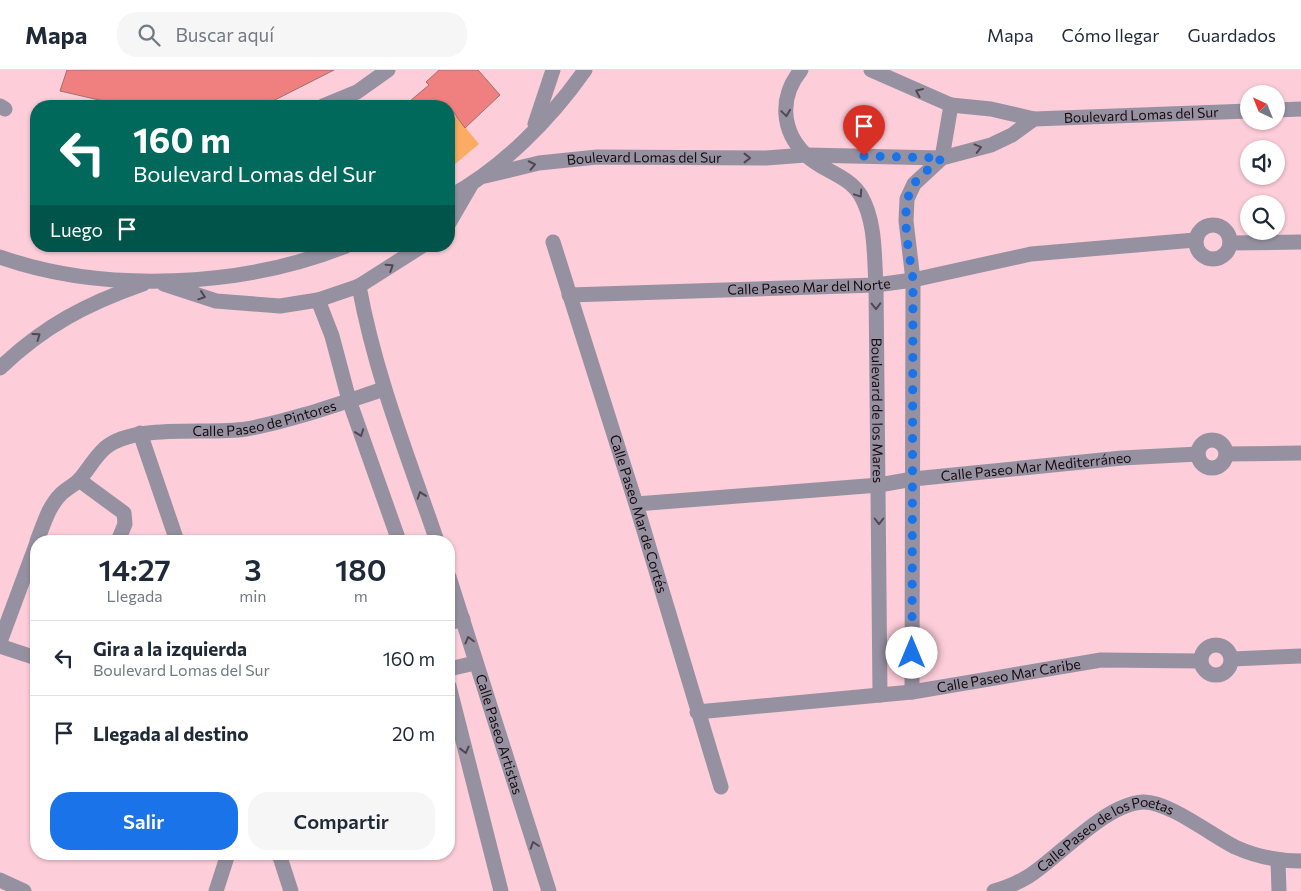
<!DOCTYPE html>
<html lang="es">
<meta charset="utf-8">
<style>
:root{--surface:#fff;--page:#f6f6f7;--text:#1f2937;--muted:#747a83;--line:#e0e1e3;--accent:#1a73e8}
body{margin:0;font-family:Commissioner,sans-serif;background:var(--page);color:var(--text);height:100vh;display:flex;flex-direction:column;font-size:19px;white-space:nowrap}
*{box-sizing:border-box;margin:0}
p{font-size:16px;color:var(--muted)}
.icon{flex:none;width:28px;height:28px;fill:none;stroke:currentColor;stroke-width:2;stroke-linecap:round;stroke-linejoin:round}
.map{position:relative;flex:1;overflow:hidden}
.panel{position:absolute;left:30px;top:465px;width:425px;height:325px;display:flex;flex-direction:column;background:var(--surface);border-radius:20px;box-shadow:0 1px 4px #0004}
.panel>*{flex:none}
.guide{position:absolute;left:30px;top:30px;width:425px;height:152px;border-radius:20px;box-shadow:0 1px 4px #0004;background:#00695c;color:#fff;overflow:hidden}
.needle{width:32px;rotate:317deg}
.fabs{position:absolute;left:1240px;top:15px;display:grid;gap:10px}
.fabs a{display:grid;place-items:center;width:45px;height:45px;border-radius:50%;background:var(--surface);box-shadow:0 1px 4px #0004;font-size:25px}
.pin{position:absolute;display:grid;place-items:center;width:42px;height:42px;color:#fff;margin:-51px -21px;border-radius:50% 50% 50% 0;rotate:-45deg;box-shadow:0 0 5px #0007}
.pin .icon{rotate:45deg}
.me{position:absolute;width:55px;margin:-28px;rotate:0deg;stroke-linejoin:round;filter:drop-shadow(0 0 4px #0008)}
.turn{display:flex;align-items:center;gap:18px;height:105px;padding:0 20px;font-size:22px}
.turn .icon{width:65px;height:65px;stroke-width:2.5}
.turn b{display:block;font-size:35px;line-height:42px}
.then{display:flex;align-items:center;height:48px;padding:0 20px;background:#0003;gap:10px;font-size:19px}
.eta{display:flex;justify-content:space-evenly;align-items:center;height:85px;text-align:center}
.eta b{font-size:30px;font-weight:600;line-height:35px}
.button{display:flex;gap:10px;margin-top:auto;padding:10px 20px}
.button a{flex:1;height:58px;border-radius:20px;background:var(--accent);color:#fff;font-size:20px;font-weight:600;line-height:58px;text-align:center}
.button a+a{background:var(--page);color:var(--text)}
ul{padding:0;list-style:none}
li{display:flex;align-items:center;gap:15px;height:75px;padding:0 20px;border-top:1px solid var(--line)}
li div{flex:1}
li b{display:block;font-size:19px}
li em{font-style:normal}
header{display:flex;align-items:center;gap:30px;box-sizing:border-box;height:70px;padding:0 25px;background:var(--surface);border-bottom:1px solid var(--line)}
header strong{font-size:24px}
nav{display:flex;gap:28px;margin-inline-start:auto;font-size:18px}
.search{width:350px;height:45px;background:var(--page);display:flex;align-items:center;gap:12px;box-sizing:border-box;padding:0 18px;border-radius:20px;color:var(--muted);font-size:19px}
.map>svg:first-child{display:block}
.green{fill:#fbab62}
.building{fill:#f0807f;stroke:#9d7170}
.lines{fill:none;stroke-linecap:round;stroke-linejoin:round}
.minor{stroke:#9691a1;stroke-width:15}
.oneway{stroke:#524751}
.route{stroke:#1a73e8;stroke-width:9;stroke-dasharray:0 16.2}
.labels{text-anchor:middle;stroke-width:4;stroke-linejoin:round;paint-order:stroke}
.street-label{font-size:14px;fill:#1a0b0f;stroke:#fdcdd9}
</style>
<header>
<strong>Mapa</strong>
<div class="search"><svg class="icon" aria-label="search" viewBox="0 0 24 24"><circle cx="10" cy="10" r="6"/><path d="M15 15l6 6"/></svg>Buscar aquí</div>
<nav><a>Mapa</a><a>Cómo llegar</a><a>Guardados</a></nav>
</header>
<div class="map">
<svg width="1301" height="821" viewBox="0 0 1301 821">
<rect width="100%" height="100%" fill="#fdcdd9"/>
<polygon class="green" points="456,46 479,74 449,99 449,52"/>
<g class="building">
<polygon points="67,0 334,0 263,36 260,31 247,36 108,36 108,32 60,21"/>
<polygon points="439,0 478,0 500,25 465,58 449,36 404,36 429,15 426,12"/>
</g>
<g class="lines">
<g class="minor">
<path id="s1" d="M801 0C779 27 781 61 806 85 822 101 849 105 861 126 876 152 874 187 876 215L880 625"/>
<path id="s2" d="M871 0 951 35 991 39 1034 49 1249 41"/>
<polyline points="0,36 5,39"/>
<polyline points="323,36 357,22 388,0"/>
<polyline points="1276,40 1301,39"/>
<polyline points="535,54 553,0"/>
<path id="s3" d="M485 106 539 93 597 87 766 88 806 85 942 88 991 75 1012 65 1034 49"/>
<path d="M449 127C502 98 550 50 585 0"/>
<polyline points="449,153 471,115"/>
<circle cx="1213" cy="172" r="17"/>
<path id="s4" d="M553 172 636 434 721 717"/>
<polyline points="1230,173 1301,172"/>
<path d="M0 187C105 224 243 217 346 176"/>
<polyline points="164,214 216,231 280,236 318,230 359,216 422,176"/>
<path d="M359 216C375 304 408 387 437 471"/>
<path id="s5" d="M569 225 876 215 913 210 1031 184 1195 170"/>
<polyline points="318,230 332,266 349,330 399,471"/>
<path d="M0 298C44 256 86 234 143 214"/>
<polyline points="140,363 177,471"/>
<circle cx="1212" cy="384" r="14"/>
<polyline points="1226,384 1301,383"/>
<polyline points="79,410 124,443 125,454 118,471"/>
<path id="s6" d="M636 434 879 415 913 409 1122 388 1198 384"/>
<path id="s7" d="M37 471C44 454 48 437 61 424 66 419 73 416 79 410 88 400 94 388 105 378 134 353 207 365 246 359 291 351 341 333 384 319"/>
<path id="s8" d="M449 507 549 821"/>
<polyline points="449,553 463,549"/>
<polyline points="0,572 36,475"/>
<circle cx="1216" cy="590" r="15"/>
<polyline points="0,576 36,588"/>
<polyline points="1232,589 1301,586"/>
<polyline points="449,599 475,593"/>
<polyline points="449,616 501,821"/>
<polyline points="912,622 913,210 906,151 907,129 914,114 942,88 951,35"/>
<path id="s9" d="M697 642 912 622 1101 590 1200 591"/>
<polyline points="279,784 291,821"/>
<polyline points="1278,791 1279,821"/>
<polyline points="0,810 24,821"/>
<polyline points="216,821 228,784"/>
<path id="s10" d="M994 821C1006 818 1019 812 1029 806 1060 786 1105 734 1143 732 1168 731 1211 765 1235 777 1257 787 1277 791 1301 791"/>
</g>
</g>
<defs><path id="oneway-chevron" d="M-2-3.5L2.5 0L-2 3.5" fill="none" stroke-width="1.6" stroke-linecap="round" stroke-linejoin="round" transform="scale(1.25)"/></defs>
<g class="oneway">
<use href="#oneway-chevron" transform="translate(919 22) rotate(-157)"/>
<use href="#oneway-chevron" transform="translate(786 43) rotate(82)"/>
<use href="#oneway-chevron" transform="translate(978 78) rotate(-15)"/>
<use href="#oneway-chevron" transform="translate(747 88)"/>
<use href="#oneway-chevron" transform="translate(532 95) rotate(-12)"/>
<use href="#oneway-chevron" transform="translate(859 124) rotate(56)"/>
<use href="#oneway-chevron" transform="translate(390 197) rotate(-33)"/>
<use href="#oneway-chevron" transform="translate(202 226) rotate(18)"/>
<use href="#oneway-chevron" transform="translate(876 236) rotate(89)"/>
<use href="#oneway-chevron" transform="translate(37 266) rotate(-36)"/>
<use href="#oneway-chevron" transform="translate(360 363) rotate(70)"/>
<use href="#oneway-chevron" transform="translate(421 425) rotate(-109)"/>
<use href="#oneway-chevron" transform="translate(879 451) rotate(90)"/>
<use href="#oneway-chevron" transform="translate(469 570) rotate(-105)"/>
<use href="#oneway-chevron" transform="translate(465 680) rotate(76)"/>
<use href="#oneway-chevron" transform="translate(534 775) rotate(-108)"/>
</g>
<g class="lines">
<path class="route" d="M864 86 942 88C933 96 920 105 914 114 898 137 910 184 913 210L912 583"/>
</g>
<g class="labels">
<g class="street-label">
<text dy="5" stroke="none"><textPath href="#s2" startOffset="279">Boulevard Lomas del Sur</textPath></text>
<text dy="5" stroke="none"><textPath href="#s3" startOffset="161">Boulevard Lomas del Sur</textPath></text>
<text dy="5" stroke="none"><textPath href="#s5" startOffset="240">Calle Paseo Mar del Norte</textPath></text>
<text dy="5" stroke="none"><textPath href="#s1" startOffset="380">Boulevard de los Mares</textPath></text>
<text dy="5" stroke="none"><textPath href="#s7" startOffset="281">Calle Paseo de Pintores</textPath></text>
<text dy="5" stroke="none"><textPath href="#s6" startOffset="402">Calle Paseo Mar Mediterráneo</textPath></text>
<text dy="5" stroke="none"><textPath href="#s4" startOffset="285">Calle Paseo Mar de Cortés</textPath></text>
<text dy="5" stroke="none"><textPath href="#s9" startOffset="314">Calle Paseo Mar Caribe</textPath></text>
<text dy="5" stroke="none"><textPath href="#s8" startOffset="165">Calle Paseo Artistas</textPath></text>
<text dy="5" stroke="none"><textPath href="#s10" startOffset="129">Calle Paseo de los Poetas</textPath></text>
</g>
</g>
</svg>
<div class="fabs">
<a><svg class="needle" viewBox="-14 -14 28 28"><path d="M0-13l5 13h-10z" fill="#e53935"/><path d="M0 13l5-13h-10z" fill="#747a83"/></svg></a>
<a><svg class="icon" aria-label="sound" viewBox="0 0 24 24"><path d="M4 9h4l5-4v14l-5-4H4zM17 9q2 3 0 6"/></svg></a>
<a><svg class="icon" aria-label="search" viewBox="0 0 24 24"><circle cx="10" cy="10" r="6"/><path d="M15 15l6 6"/></svg></a>
</div>
<div class="pin" style="left:864px;top:86px;background:#d93025"><svg class="icon" aria-label="arrive" viewBox="0 0 24 24"><path d="M6 21V4h12l-3 4 3 4H6"/></svg></div>
<svg class="me" style="left:912px;top:583px" viewBox="-20 -20 40 40"><circle r="19" fill="#fff"/><path d="M0-13L10 11 0 6-10 11z" fill="#1a73e8"/></svg>
<div class="guide">
<div class="turn"><svg class="icon" aria-label="left" viewBox="0 0 24 24"><path d="M17 20v-9H6M10 6l-5 5 5 5"/></svg><div><b>160 m</b>Boulevard Lomas del Sur</div></div>
<div class="then">Luego<svg class="icon" aria-label="arrive" viewBox="0 0 24 24"><path d="M6 21V4h12l-3 4 3 4H6"/></svg></div>
</div>
<section class="panel">
<div class="eta">
<div><b>14:27</b><p>Llegada</p></div>
<div><b>3</b><p>min</p></div>
<div><b>180</b><p>m</p></div>
</div>
<ul>
<li><svg class="icon" aria-label="left" viewBox="0 0 24 24"><path d="M17 20v-9H6M10 6l-5 5 5 5"/></svg><div><b>Gira a la izquierda</b><p>Boulevard Lomas del Sur</p></div><em>160 m</em></li>
<li><svg class="icon" aria-label="arrive" viewBox="0 0 24 24"><path d="M6 21V4h12l-3 4 3 4H6"/></svg><div><b>Llegada al destino</b></div><em>20 m</em></li>
</ul>
<div class="button"><a>Salir</a><a>Compartir</a></div>
</section>
</div>
